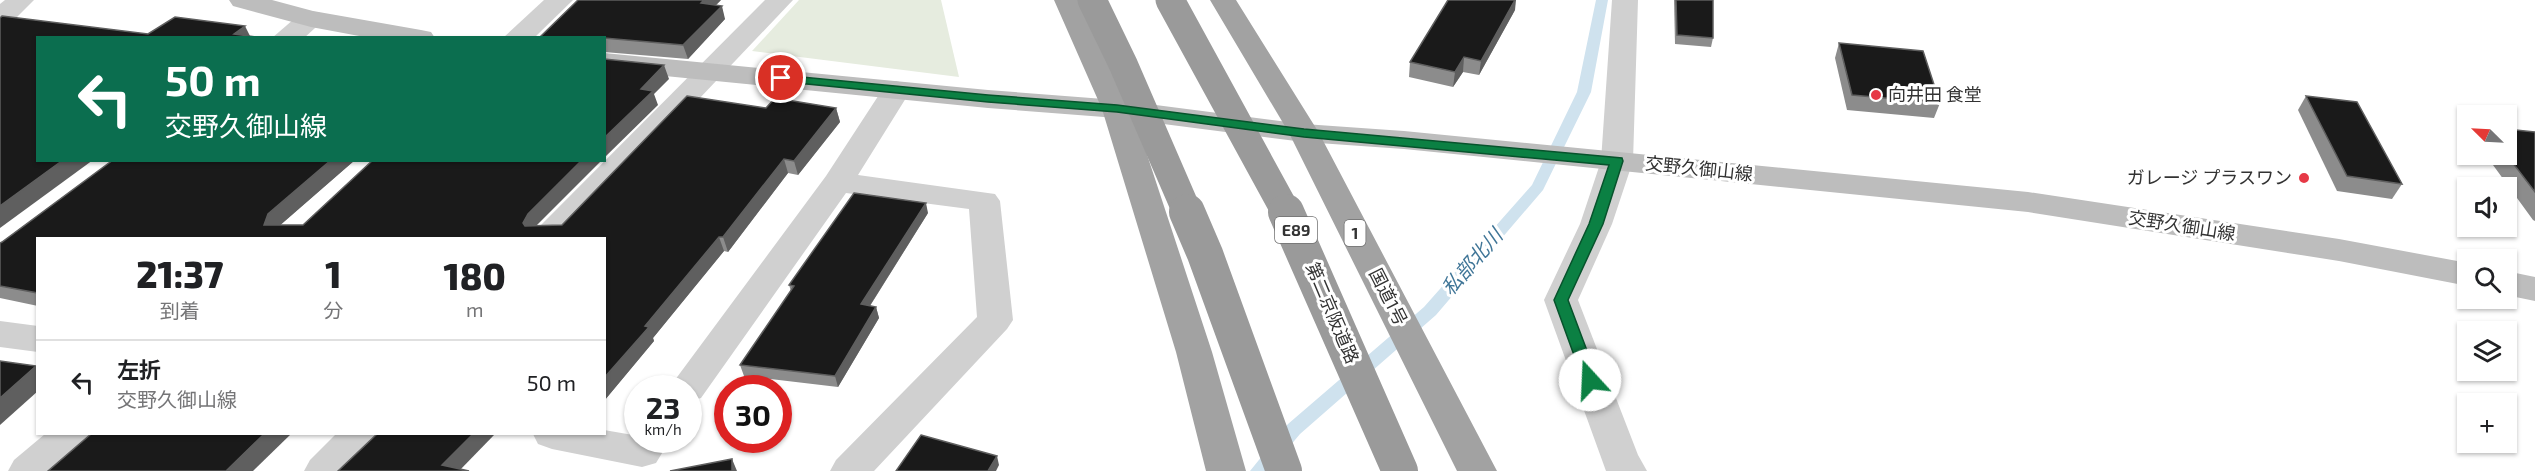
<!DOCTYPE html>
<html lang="ja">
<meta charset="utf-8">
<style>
:root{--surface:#fff;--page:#f2f2f2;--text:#202124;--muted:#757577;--line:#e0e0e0}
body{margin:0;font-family:"Exo 2","Noto Sans JP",sans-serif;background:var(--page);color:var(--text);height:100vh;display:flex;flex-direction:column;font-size:22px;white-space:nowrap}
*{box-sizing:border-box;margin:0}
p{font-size:20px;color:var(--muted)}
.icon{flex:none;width:33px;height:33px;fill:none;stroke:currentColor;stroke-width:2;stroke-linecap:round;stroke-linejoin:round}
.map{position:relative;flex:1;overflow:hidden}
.sheet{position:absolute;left:36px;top:237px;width:570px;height:198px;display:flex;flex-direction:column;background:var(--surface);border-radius:0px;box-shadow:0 2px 4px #0004}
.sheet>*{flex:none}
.guide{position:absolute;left:36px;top:36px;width:570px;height:126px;border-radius:0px;box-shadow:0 2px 4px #0004;background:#0b6e4f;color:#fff;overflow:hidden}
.needle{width:39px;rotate:294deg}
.buttons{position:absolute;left:2457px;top:105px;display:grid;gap:12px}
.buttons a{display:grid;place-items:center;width:60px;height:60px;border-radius:0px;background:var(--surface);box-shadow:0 2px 4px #0004;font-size:30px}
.speed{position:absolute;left:624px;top:375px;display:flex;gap:12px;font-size:30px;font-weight:700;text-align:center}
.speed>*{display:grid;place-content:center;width:78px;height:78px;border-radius:50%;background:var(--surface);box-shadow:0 2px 4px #0004;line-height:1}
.speed small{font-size:15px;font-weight:400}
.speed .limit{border:9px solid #d22;background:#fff;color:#111}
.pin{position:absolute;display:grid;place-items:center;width:51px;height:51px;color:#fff;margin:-26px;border:3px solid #fff;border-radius:50%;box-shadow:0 2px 6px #0007}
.me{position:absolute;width:66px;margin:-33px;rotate:340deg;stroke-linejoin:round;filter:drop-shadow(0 0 4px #0008)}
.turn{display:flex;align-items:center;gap:21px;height:126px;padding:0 30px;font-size:27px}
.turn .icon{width:78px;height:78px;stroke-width:2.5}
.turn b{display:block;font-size:42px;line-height:51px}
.eta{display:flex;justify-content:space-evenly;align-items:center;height:102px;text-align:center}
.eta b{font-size:36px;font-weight:800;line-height:42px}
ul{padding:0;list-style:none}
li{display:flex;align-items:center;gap:18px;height:84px;padding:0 30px;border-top:2px solid var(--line)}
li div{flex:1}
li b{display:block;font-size:22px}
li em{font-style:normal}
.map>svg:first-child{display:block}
.green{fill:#e6ecdf}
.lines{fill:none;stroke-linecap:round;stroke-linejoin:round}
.stream{fill:#cfe2ee;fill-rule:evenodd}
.minor{fill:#d0d0d0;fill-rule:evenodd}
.tertiary{fill:#d0d0d0;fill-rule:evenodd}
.secondary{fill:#bdbdbd;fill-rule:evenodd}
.trunk{fill:#a2a2a2;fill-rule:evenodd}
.motorway-bridge-far1{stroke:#9a9a9a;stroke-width:29}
.motorway-bridge{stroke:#9a9a9a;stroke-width:36}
.wall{fill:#8c8c8c}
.shaded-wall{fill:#5f5f5f}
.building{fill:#1a1a1a;stroke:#5f5f5f;stroke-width:1.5}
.route{fill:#0b8043;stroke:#07532c;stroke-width:1.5}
.poi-dot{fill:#e63946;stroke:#fff;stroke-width:2}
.labels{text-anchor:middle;stroke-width:6;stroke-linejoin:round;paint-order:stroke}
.shield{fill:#fff;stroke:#707070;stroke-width:1.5}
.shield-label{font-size:16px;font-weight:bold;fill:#333}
.poi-label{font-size:18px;fill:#333;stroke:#fff;text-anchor:start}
.street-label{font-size:18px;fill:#333;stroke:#fff}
.water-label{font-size:20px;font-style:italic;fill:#3f7597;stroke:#fff}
</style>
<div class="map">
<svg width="2535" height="471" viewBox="0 0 2535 471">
<rect width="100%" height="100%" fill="#fff"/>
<polygon class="green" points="799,0 941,0 959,77 752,51"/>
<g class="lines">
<polygon class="stream" points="1596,0 1608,0 1591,92 1543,190 1436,315 1300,434 1269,471 1250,471 1288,424 1424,307 1532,185 1577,92"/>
<g class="minor">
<polygon points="544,0 573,0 534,38 503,38"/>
<polygon points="765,0 793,0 567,238 532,238 536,230"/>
<polygon points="1612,0 1638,0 1633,161 1612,224 1578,300 1638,455 1647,471 1606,471 1544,300 1580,224 1601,161"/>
<polygon points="311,11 321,13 325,19 304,38 272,38 301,13"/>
<polygon points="896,81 906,84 911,90 858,175 995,194 1000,201 1013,320 1007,329 874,471 830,471 836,460 977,317 969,209 846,193 701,398 688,402 688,388 669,388 826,176 886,84"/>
<polygon points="0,321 38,326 38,352 0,347"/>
<polygon points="604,430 633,435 638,430 638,440 670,440 656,463 642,467 552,449 538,444 533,434 604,434"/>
<polygon points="45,434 89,434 84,444 54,471 8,471 14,460"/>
<polygon points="336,434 378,434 373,444 348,471 304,471 310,460"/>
</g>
<polygon class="tertiary" points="5,0 34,0 10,24 0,26 0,4"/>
<g class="secondary">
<polygon points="229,0 272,0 313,11 421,30 431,32 435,38 370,38 311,27 233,6"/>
<polygon points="604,53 988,90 1117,100 1304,124 1404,131 2028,192 2339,239 2468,263 2468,286 2339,261 2028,212 1404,149 1304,142 1117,118 988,108 604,70"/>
<polygon points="2506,271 2535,277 2535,301 2506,295"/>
</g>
<g class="trunk">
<polygon points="1054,0 1080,0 1132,109 1212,352 1246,471 1206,471 1176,352 1102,109"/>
<polygon points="1210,0 1236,0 1319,133 1497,471 1457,471 1289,133"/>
</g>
<g class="motorway-bridge-far1">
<polyline points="1092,0 1123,64 1188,214"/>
<polyline points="1170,0 1287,214"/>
</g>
<g class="motorway-bridge">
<polyline points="1187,212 1205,254 1284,471"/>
<polyline points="1286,212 1400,471"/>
</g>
</g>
<g class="wall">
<polygon points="721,0 716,5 725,19 688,59 604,52 604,38"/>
<polygon points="1674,0 1713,0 1713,38 1711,47 1675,44"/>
<polygon points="1515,10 1479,75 1463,72 1453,87 1409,77 1410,62"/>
<polygon points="1839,43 1940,103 1934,118 1847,110 1835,58"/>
<polygon points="2306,96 2402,184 2392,199 2337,191 2298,110"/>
<polygon points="766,108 836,108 840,122 798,175 788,173 728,252 724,251 653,338 654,341 604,401 604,238 38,238 38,306 0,298 0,243 2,242 113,160 355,160 280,225 562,225"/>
<polygon points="2535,132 2535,221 2533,220 2485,154 2506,154"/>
<polygon points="928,213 870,306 876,307 879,318 838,387 744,376 740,365 791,291 789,285"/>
</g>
<g class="shaded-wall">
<polygon points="704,0 721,0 705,16 701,3"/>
<polygon points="1515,0 1516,0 1515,10 1479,75 1481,61"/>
<polygon points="722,6 725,19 688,59 683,45"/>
<polygon points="245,26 251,38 234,34"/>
<polygon points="1464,57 1463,72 1453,87 1455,72"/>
<polygon points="664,65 669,79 654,94 658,105 604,158 604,138 641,89"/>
<polygon points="836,108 840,122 798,175 794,161"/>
<polygon points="784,159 788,173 728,252 723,237"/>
<polygon points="63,160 93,160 0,228 0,206"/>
<polygon points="331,160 355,160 277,228 264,225 268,214"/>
<polygon points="582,160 602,160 534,228 530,237 523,223 528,214"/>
<polygon points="926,203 928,213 864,315 861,304"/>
<polygon points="719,237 724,251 653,338 654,341 604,401 604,378 645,326"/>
<polygon points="876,307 879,318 838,387 835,376"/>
<polygon points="36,366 38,367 38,391 0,425 0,398"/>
<polygon points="264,434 291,434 253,471 226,471"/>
<polygon points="473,434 495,434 459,471 442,465"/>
<polygon points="997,456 999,465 996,471 988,471"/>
<polygon points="732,459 737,471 732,471"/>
</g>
<g class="building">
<polygon points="578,0 704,0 701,3 722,6 683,45 604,38 539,38"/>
<polygon points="1448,0 1515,0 1481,61 1464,57 1455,72 1410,62"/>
<polygon points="1676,0 1713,0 1713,38 1677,35"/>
<polygon points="2,16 148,34 175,17 245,26 234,34 263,38 38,38 38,160 63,160 0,206 0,18"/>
<polygon points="1839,43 1923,51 1940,103 1852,95"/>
<polygon points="604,59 664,65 641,89 653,91 604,138"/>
<polygon points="687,96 766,108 775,98 836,108 794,161 784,159 723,237 719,237 645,326 649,327 604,378 604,238 38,238 38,293 0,286 0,243 2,242 113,160 331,160 268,214 264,225 303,225 373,160 582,160 528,214 523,223 525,226 562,225"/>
<polygon points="2306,96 2357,102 2402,184 2347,176"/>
<polygon points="2506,129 2535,132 2535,192 2506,154"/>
<polygon points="854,193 926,203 861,304 876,307 835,376 740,365 794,286 789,285"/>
<polygon points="0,361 36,366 0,398"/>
<polygon points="91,434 264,434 226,471 48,471"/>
<polygon points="377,434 473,434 442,465 469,471 338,471"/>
<polygon points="921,435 997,456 988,471 896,471"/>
<polygon points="732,459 732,471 670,471"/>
</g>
<polygon class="route" points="781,75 988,95 1117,105 1304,129 1622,158 1623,161 1603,224 1568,300 1598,380 1596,384 1585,384 1583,380 1554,300 1589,224 1609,165 1304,137 1117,112 988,102 777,81 777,76"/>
<g class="poi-dot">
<circle cx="1876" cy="95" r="6"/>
<circle cx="2304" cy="178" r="6"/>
</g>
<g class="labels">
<g class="shield">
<rect x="1275" y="217" width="42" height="26" rx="4.5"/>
<rect x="1344.5" y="220" width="21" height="26" rx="4.5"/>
</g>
<g class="shield-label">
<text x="1296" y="236">E89</text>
<text x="1355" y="239">1</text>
</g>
<g class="poi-label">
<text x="1888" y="101">向井田 食堂</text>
<text x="2292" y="184" text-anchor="end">ガレージ プラスワン</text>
</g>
<g class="street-label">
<text transform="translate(1699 169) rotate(6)" y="6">交野久御山線</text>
<text transform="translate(2182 226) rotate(9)" y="6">交野久御山線</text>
<text transform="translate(1388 297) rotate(63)" y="6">国道1号</text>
<text transform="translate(1332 313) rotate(67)" y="6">第二京阪道路</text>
</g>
<g class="water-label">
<text transform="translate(1472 262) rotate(-49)" y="7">私部北川</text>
</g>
</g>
</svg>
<div class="buttons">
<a><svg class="needle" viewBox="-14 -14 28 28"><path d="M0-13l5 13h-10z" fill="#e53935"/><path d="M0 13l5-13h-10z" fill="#757577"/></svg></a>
<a><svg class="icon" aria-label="sound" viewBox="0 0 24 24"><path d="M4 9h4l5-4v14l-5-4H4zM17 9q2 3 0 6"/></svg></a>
<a><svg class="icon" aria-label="search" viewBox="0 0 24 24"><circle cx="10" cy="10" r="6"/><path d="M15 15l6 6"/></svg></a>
<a><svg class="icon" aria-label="layers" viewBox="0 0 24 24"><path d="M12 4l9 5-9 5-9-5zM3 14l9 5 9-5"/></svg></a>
<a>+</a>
</div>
<div class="speed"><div>23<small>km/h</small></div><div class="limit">30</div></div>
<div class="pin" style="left:781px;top:78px;background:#d93025"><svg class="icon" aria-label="arrive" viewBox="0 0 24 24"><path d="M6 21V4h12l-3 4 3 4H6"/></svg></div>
<svg class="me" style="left:1590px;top:380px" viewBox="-20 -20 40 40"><circle r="19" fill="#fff"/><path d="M0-13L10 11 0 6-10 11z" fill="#0b8043"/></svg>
<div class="guide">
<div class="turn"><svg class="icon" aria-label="left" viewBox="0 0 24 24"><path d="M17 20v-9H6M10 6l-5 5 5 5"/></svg><div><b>50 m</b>交野久御山線</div></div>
</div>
<section class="sheet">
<div class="eta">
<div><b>21:37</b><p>到着</p></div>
<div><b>1</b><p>分</p></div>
<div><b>180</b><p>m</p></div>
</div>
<ul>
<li><svg class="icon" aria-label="left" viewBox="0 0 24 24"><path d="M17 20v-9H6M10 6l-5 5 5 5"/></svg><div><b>左折</b><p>交野久御山線</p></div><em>50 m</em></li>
</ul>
</section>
</div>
